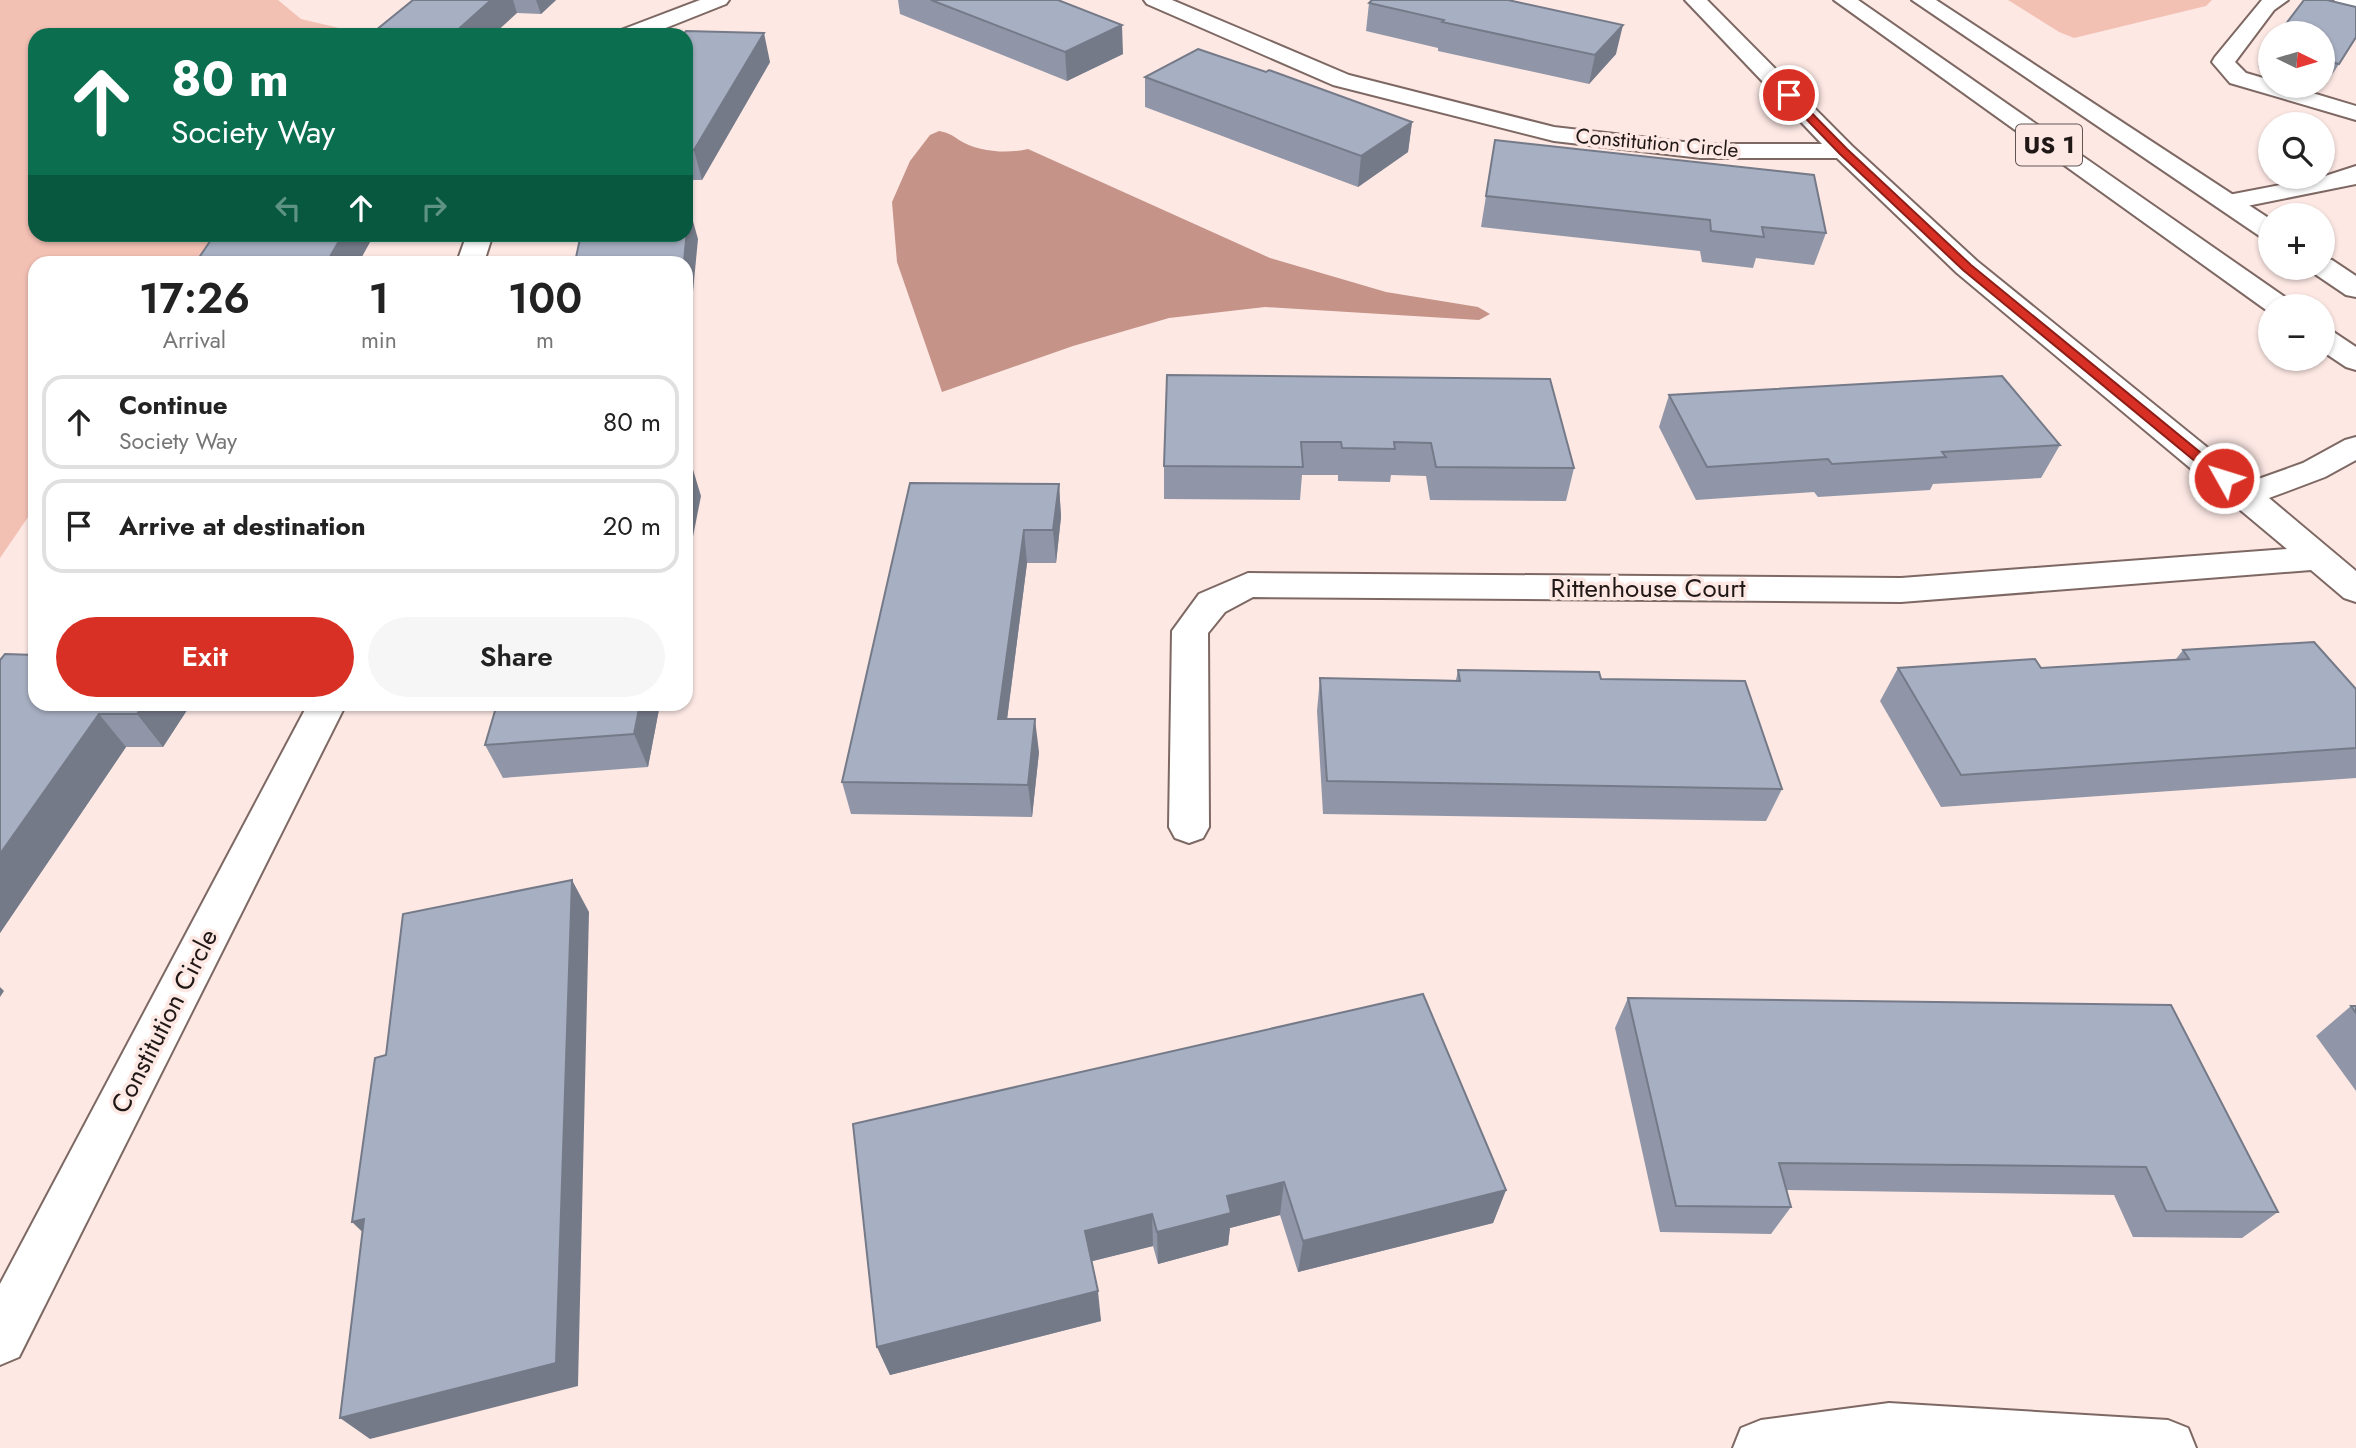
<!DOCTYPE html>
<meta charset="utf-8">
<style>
:root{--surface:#fff;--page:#f6f6f6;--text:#222;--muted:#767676;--line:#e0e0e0;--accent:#d93025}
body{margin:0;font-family:Jost,sans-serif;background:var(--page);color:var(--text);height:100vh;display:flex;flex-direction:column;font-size:26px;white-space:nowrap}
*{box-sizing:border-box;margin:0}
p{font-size:23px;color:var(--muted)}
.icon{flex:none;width:38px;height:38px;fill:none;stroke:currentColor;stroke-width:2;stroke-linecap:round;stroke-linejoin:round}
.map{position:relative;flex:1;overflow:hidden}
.drawer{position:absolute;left:28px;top:256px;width:665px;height:455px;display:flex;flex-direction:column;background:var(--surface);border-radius:21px;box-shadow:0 2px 5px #0004}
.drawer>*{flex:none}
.banner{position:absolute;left:28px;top:28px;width:665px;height:214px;border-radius:21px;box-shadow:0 2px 5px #0004;background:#0b6e4f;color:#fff;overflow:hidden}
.needle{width:46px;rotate:95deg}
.controls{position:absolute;left:2258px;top:21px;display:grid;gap:14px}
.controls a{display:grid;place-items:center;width:77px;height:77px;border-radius:50%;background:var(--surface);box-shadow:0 2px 5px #0004;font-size:35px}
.pin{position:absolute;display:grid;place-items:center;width:60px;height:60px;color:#fff;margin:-30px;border:4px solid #fff;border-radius:50%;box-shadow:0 2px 7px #0007}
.me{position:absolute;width:77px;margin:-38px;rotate:309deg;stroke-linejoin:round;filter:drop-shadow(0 0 5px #0008)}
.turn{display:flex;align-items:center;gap:24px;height:147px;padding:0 28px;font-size:32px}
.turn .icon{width:91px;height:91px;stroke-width:2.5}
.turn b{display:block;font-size:49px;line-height:60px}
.lanes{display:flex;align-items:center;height:66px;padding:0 28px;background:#0003;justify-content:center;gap:35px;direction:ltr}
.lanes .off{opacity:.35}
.eta{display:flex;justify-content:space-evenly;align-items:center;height:119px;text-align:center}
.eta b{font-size:42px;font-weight:600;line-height:49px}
.cta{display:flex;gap:14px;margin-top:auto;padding:14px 28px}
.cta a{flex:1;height:80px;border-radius:42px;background:var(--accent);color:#fff;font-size:28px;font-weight:600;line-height:80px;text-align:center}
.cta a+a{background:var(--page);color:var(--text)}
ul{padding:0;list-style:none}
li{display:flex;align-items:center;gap:21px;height:94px;margin:0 14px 10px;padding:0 14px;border:4px solid var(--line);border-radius:21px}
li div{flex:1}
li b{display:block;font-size:26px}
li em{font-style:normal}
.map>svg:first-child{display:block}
.green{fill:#f3c0b4}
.water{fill:#c59388}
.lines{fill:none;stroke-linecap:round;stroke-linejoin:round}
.minor-casing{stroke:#7e6863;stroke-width:4}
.highway-casing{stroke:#7e6863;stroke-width:4}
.minor{fill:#fff;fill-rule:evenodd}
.highway{fill:#fff;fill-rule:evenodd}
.wall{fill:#9096a7}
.shaded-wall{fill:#757a88}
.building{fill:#a7afc2;stroke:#757a88;stroke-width:2}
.route{fill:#d93025;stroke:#8d1f18;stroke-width:2}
.labels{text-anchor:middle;stroke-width:7;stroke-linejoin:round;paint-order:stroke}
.far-street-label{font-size:21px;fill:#201816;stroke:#fde8e4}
.shield{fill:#fde8e4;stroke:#625654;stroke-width:2}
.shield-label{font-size:24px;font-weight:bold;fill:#201816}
.street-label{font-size:26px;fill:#201816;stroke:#fde8e4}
</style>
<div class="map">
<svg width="2356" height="1448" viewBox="0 0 2356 1448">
<rect width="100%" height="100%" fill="#fde8e4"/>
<g class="green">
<polygon points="0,0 278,0 301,19 360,33 35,35 35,234 222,235 203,262 35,262 35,507 0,558"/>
<polygon points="2008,0 2212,0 2206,6 2074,38 2059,32"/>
</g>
<path class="water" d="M939 131C949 133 952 135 959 140 978 152 1007 154 1028 149L1270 258 1386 292 1478 307 1490 314 1479 320 1265 307 1169 318 1073 346 942 392 897 262 892 202 910 161 930 135Z"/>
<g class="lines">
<g class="minor-casing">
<g id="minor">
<polygon points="700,0 729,0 726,4 648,35 618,35 621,30"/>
<polygon points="1144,0 1172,0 1349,75 1554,127 1701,144 1822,144 1685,0 1707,0 1852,146 1977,261 2250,482 2303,463 2345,440 2356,437 2356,460 2325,477 2269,498 2356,571 2356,602 2344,598 2311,570 1901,602 1253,597 1225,612 1208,633 1209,827 1203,838 1189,843 1175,838 1169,827 1172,631 1199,594 1248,573 1901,578 2287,549 1957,273 1837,158 1701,158 1554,141 1333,85 1147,4"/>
<polygon points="2262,0 2288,0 2274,10 2235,62 2246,73 2270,80 2270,86 2289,86 2356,106 2356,120 2230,83 2212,62 2215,57"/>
<polygon points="2334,0 2356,0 2356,9 2337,4"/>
<polygon points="2356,166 2356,184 2227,210 2218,207 2214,202 2218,197 2322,177"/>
<polygon points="467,234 493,234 484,262 457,262"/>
<polygon points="308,704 346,704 19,1357 0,1365 0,1284"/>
<polygon points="1889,1403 2168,1420 2188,1428 2196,1448 1733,1448 1741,1428 1761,1420"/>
</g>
</g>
<g class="highway-casing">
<g id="highway">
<polygon points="1834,0 1858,0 2289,300 2293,306 2270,306 2269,312"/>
<polygon points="1912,0 1936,0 2270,219 2270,239 2261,237"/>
<polygon points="2322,258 2332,260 2356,276 2356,297 2346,295 2312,272 2310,268 2322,268"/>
<polygon points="2322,328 2332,331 2356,347 2356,370 2346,367 2322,351"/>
</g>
</g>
<use href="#minor" class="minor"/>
<use href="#highway" class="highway"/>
</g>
<g class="wall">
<polygon points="413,0 556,0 541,14 517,13"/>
<polygon points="898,0 1058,0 1123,54 1067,81 900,14"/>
<polygon points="1369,3 1616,54 1589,84 1438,51 1438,48 1366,31"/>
<polygon points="2356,7 2356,38 2326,84 2322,83 2322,33"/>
<polygon points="686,35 770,62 702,180 686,180"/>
<polygon points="2270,46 2270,70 2258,67"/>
<polygon points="1145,77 1412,122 1408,152 1358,187 1145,107"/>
<polygon points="1495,140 1826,233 1814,265 1756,258 1753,268 1702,262 1700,251 1481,227"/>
<polygon points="1167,375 1574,468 1566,501 1430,500 1426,476 1391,475 1390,482 1338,481 1338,475 1302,475 1300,500 1164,499 1164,466"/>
<polygon points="1669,395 2060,445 2041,478 1933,484 1930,490 1818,497 1814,492 1696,500 1659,427"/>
<polygon points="910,483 1059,484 1061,517 1056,563 1027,563 1007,719 1039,752 1032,817 851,814 842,782"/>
<polygon points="2183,650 2356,689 2356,778 1941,807 1880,701 1898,668 2041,668 2176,659"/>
<polygon points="0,660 35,704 191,704 163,747 126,747 0,933"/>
<polygon points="1458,670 1601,679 1782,789 1766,821 1323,814 1317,711 1320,678 1456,680"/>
<polygon points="660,704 648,767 503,778 485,745"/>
<polygon points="1628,998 2171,1005 2278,1212 2242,1238 2133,1237 2114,1195 1787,1190 1791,1207 1771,1234 1660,1232 1615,1028"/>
<polygon points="2351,1006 2356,1006 2356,1091 2316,1036"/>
<polygon points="853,1124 1506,1190 1493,1223 1298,1272 1280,1215 1230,1228 1228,1245 1158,1264 1153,1246 1092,1261 1101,1321 890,1375 877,1347"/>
</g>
<g class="shaded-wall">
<polygon points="491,0 513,0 517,13 493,35 452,35"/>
<polygon points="536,0 556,0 541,14"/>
<polygon points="1122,25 1123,54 1067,81 1065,52"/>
<polygon points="1623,25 1616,54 1589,84 1595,55"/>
<polygon points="764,33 770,62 702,180 694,150"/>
<polygon points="1412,122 1408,152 1358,187 1361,156"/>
<polygon points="689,207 698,239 686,365 686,262 684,262"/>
<polygon points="343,234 371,234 373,237 359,262 327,262"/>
<polygon points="691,463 701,496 686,572 686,485"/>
<polygon points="1059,484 1061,517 1056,563 1053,530"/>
<polygon points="1024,530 1027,563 1003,751 998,719"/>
<polygon points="144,704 191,704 163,747 137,714"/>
<polygon points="640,704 660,704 648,767 634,734"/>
<polygon points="99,714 126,747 0,933 0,854"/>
<polygon points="1035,719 1039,752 1032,817 1028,785"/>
<polygon points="572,880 589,912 578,1386 370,1439 340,1418"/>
<polygon points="0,987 4,991 0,997"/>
<polygon points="1284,1182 1280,1215 1230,1228 1228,1245 1158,1264 1157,1232 1227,1196"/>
<polygon points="1506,1190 1493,1223 1298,1272 1303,1241"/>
<polygon points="1152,1214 1153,1246 1089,1262 1085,1231"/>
<polygon points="364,1219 379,1248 352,1222"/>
<polygon points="1098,1291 1101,1321 890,1375 877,1347"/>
</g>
<g class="building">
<polygon points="413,0 491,0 452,35 370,35"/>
<polygon points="931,0 1058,0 1122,25 1065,52"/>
<polygon points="1372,0 1508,0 1623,25 1595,55 1442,22 1444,20 1369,3"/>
<polygon points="2304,0 2327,0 2356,7 2356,37 2339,64 2322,60 2322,33 2279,33"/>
<polygon points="686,31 764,33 694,150 686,150 686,35 683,35"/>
<polygon points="1198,49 1266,72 1269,70 1412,122 1361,156 1145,77"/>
<polygon points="1495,140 1814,175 1826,233 1762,227 1764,237 1711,231 1710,220 1486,196"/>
<polygon points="689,207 684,262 575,262 581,234 686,234 686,208"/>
<polygon points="215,234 343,234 327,262 196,262"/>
<polygon points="1167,375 1550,379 1574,468 1436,467 1431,443 1394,442 1395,449 1342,448 1341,442 1301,442 1303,467 1164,466"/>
<polygon points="2002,376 2060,445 1942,452 1946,457 1832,464 1828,459 1707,467 1669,395"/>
<polygon points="686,463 691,463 686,485"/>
<polygon points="910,483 1059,484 1053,530 1024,530 998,719 1035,719 1028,785 842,782"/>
<polygon points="2314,642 2356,689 2356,748 1961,775 1898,668 2035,659 2041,668 2189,659 2183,650"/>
<polygon points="5,654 35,655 35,704 144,704 137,714 99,714 0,854 0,660"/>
<polygon points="1458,670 1599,672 1601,679 1745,681 1782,789 1327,781 1320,678 1460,681"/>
<polygon points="497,704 640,704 634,734 485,745"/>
<polygon points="572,880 556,1363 340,1418 364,1219 352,1222 375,1058 386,1055 403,914"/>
<polygon points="1423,994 1506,1190 1303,1241 1284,1182 1227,1196 1231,1213 1157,1232 1152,1214 1085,1231 1098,1291 877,1347 853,1124"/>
<polygon points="1628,998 2171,1005 2278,1212 2166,1211 2146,1167 1779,1163 1791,1207 1676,1206"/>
<polygon points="2351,1006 2356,1006 2356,1013"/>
</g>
<polygon class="route" points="1785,93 1792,93 1847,149 1971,265 2228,475 2228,481 2219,481 1963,270 1840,154 1785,97"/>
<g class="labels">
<g class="far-street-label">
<text transform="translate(1657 143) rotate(5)" y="7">Constitution Circle</text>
</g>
<rect class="shield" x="2016" y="124.5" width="66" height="41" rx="5"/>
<g class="shield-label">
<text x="2049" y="153">US 1</text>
</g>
<g class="street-label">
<text x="1648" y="597">Rittenhouse Court</text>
<text transform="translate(164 1021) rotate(-63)" y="9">Constitution Circle</text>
</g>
</g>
</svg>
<div class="controls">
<a><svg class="needle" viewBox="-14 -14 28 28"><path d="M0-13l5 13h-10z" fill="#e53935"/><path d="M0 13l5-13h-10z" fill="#767676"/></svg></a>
<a><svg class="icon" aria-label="search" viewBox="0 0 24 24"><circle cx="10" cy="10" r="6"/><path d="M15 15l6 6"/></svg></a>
<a>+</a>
<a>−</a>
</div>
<div class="pin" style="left:1789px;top:95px;background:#d93025"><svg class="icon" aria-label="arrive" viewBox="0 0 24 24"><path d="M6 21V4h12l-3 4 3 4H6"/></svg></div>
<svg class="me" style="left:2224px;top:478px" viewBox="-20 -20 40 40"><circle r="17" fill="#d93025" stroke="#fff" stroke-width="3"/><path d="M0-11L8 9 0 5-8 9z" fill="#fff"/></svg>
<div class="banner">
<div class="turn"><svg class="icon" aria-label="ahead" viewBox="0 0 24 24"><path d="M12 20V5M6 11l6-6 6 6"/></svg><div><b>80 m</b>Society Way</div></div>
<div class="lanes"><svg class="icon off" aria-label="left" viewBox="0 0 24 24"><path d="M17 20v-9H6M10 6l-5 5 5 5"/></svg><svg class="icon" aria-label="ahead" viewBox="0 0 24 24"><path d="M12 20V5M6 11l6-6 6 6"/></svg><svg class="icon off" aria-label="right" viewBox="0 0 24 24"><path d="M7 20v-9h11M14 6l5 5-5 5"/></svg></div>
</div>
<section class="drawer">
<div class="eta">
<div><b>17:26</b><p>Arrival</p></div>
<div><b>1</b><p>min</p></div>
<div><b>100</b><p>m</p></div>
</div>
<ul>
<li><svg class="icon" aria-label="ahead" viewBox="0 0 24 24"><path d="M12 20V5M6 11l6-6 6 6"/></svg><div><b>Continue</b><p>Society Way</p></div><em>80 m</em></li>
<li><svg class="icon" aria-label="arrive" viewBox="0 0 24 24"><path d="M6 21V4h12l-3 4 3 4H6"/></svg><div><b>Arrive at destination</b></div><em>20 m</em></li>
</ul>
<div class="cta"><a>Exit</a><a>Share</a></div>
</section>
</div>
